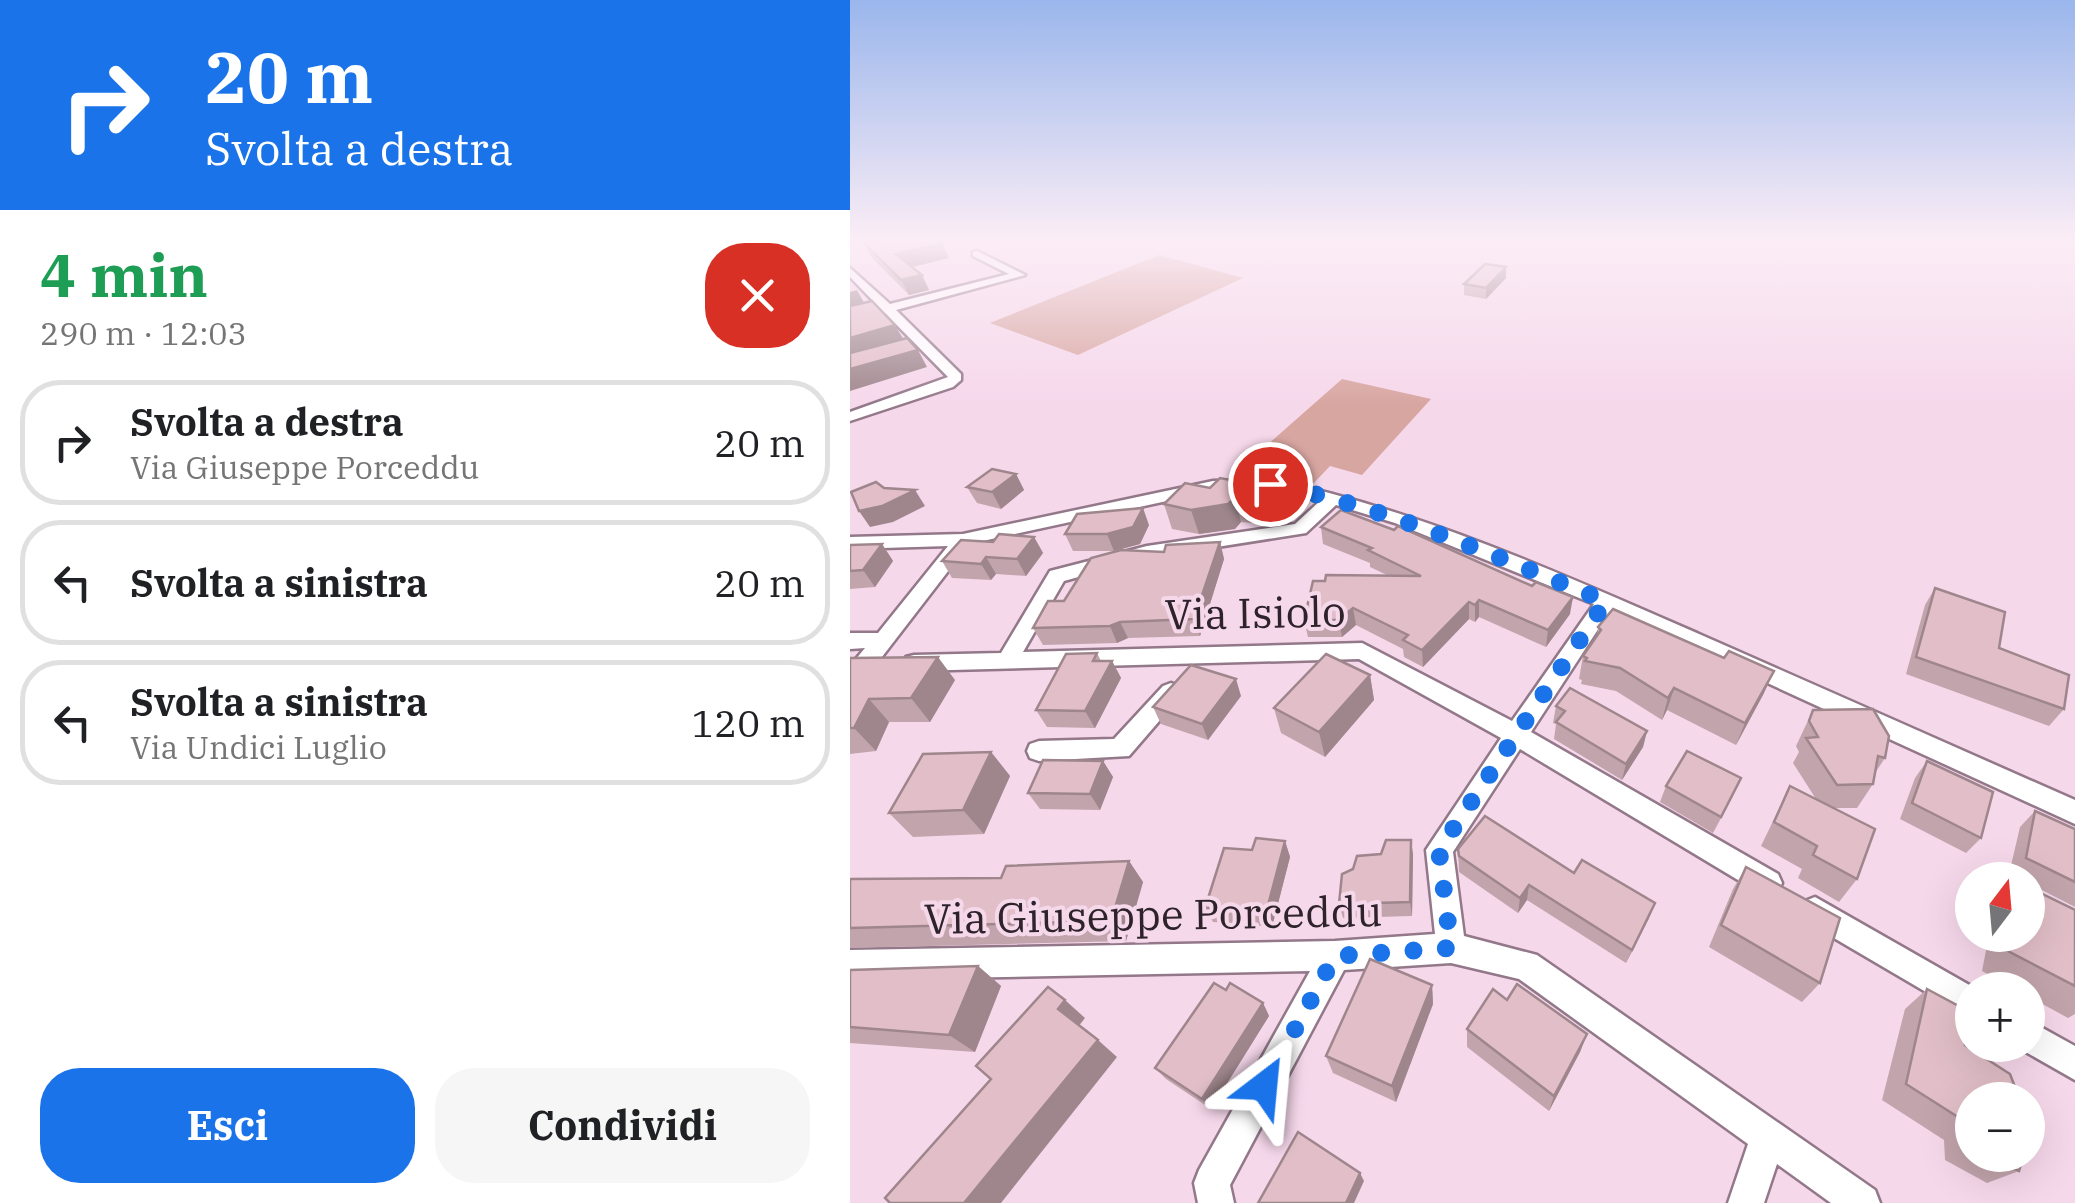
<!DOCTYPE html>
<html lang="it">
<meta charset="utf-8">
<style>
:root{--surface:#fff;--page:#f6f6f6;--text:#202124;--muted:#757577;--line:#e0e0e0;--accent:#1a73e8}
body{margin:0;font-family:"IBM Plex Serif",serif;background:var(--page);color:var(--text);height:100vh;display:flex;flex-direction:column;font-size:38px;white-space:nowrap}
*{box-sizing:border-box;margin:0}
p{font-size:32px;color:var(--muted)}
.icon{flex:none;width:55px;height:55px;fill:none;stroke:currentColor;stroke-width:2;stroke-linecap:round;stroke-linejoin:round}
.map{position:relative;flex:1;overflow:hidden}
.details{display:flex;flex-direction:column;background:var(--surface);width:850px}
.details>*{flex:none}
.top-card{background:#1a73e8;color:#fff;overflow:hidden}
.needle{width:65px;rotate:16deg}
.fabs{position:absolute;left:1105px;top:862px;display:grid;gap:20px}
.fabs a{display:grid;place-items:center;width:90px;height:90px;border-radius:50%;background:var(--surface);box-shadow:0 10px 40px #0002;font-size:50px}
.pin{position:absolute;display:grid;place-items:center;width:85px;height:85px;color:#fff;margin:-42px;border:5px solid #fff;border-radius:50%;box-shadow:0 2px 10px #0007}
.me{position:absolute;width:110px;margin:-55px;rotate:29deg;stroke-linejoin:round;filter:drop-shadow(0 0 8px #0008)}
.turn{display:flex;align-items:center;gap:35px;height:210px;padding:0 40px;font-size:45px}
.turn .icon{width:130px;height:130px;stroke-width:2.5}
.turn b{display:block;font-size:70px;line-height:85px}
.round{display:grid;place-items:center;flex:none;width:105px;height:105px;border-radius:40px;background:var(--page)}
.summary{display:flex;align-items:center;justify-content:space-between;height:170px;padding:0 40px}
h1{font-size:60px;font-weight:700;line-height:75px;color:#1e9e55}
.primary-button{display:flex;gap:20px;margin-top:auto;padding:20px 40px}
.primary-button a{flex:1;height:115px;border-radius:40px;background:var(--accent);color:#fff;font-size:40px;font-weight:700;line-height:115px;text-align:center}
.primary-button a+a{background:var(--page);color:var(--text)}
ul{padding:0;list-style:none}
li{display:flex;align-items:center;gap:30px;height:125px;margin:0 20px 15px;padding:0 20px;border:5px solid var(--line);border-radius:40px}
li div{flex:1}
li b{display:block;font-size:38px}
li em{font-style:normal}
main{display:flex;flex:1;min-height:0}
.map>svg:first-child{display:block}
.green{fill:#d8a6a1}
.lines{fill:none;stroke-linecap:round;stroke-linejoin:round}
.street-casing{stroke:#927889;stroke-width:5}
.street{fill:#fff;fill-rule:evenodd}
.wall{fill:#c2a4ac}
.shaded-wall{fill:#9e868c}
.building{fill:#e2bfc8;stroke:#9e868c;stroke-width:2.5}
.route{stroke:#1a73e8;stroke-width:18;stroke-dasharray:0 32.4}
.labels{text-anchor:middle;stroke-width:8;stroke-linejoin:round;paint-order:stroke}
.near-street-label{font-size:42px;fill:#2e232b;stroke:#f6d8eb}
</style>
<main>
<section class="details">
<div class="top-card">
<div class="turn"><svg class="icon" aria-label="right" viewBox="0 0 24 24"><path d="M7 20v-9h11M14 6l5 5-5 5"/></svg><div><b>20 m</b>Svolta a destra</div></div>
</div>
<div class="summary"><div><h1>4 min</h1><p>290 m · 12:03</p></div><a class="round" style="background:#d93025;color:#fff"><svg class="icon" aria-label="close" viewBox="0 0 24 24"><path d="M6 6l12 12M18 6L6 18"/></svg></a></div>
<ul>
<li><svg class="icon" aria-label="right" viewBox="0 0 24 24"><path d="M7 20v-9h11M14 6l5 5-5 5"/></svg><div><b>Svolta a destra</b><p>Via Giuseppe Porceddu</p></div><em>20 m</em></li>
<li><svg class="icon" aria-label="left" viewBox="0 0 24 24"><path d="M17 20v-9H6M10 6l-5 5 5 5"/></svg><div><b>Svolta a sinistra</b></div><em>20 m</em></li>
<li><svg class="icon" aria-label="left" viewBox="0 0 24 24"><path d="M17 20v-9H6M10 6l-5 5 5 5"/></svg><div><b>Svolta a sinistra</b><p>Via Undici Luglio</p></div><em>120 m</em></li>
</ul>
<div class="primary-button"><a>Esci</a><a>Condividi</a></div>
</section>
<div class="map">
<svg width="1225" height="1203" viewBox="0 0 1225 1203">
<rect width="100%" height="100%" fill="#f6d8eb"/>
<g class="green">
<polygon points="309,255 393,278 228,355 140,323"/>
<polygon points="492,379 581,399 512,475 480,466 460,487 391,468"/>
</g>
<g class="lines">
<g class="street-casing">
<g id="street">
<polygon points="127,251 175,275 46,310 111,374 111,380 103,387 0,421 0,412 98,377 35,313 0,322 0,314 29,307 0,277 0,268 40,304 159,274 123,256 123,252"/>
<path d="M420 479C569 510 710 573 849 634 974 689 1100 745 1225 800V824L760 611 681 732 928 874 932 883 928 892 918 896 908 892 670 749 603 852 614 936 687 955 1025 1190 1030 1203H981L927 1164 914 1203H878L898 1144 669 979 601 963 494 970 380 1185 384 1203H348L344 1183 349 1170 460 971 0 980V950L485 941 585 934 576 850 651 738 509 659 64 671 56 669 53 663 56 657 64 655 151 653 200 571 297 546 445 524 471 500 420 489 363 491 119 544 8 688 0 691V666L15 648 0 649V633H28L98 546 0 549V537L113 534 363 481ZM486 505 545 523 744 604 662 721 512 643 173 652 214 581 297 558 456 533Z"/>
<polygon points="321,683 329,686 332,692 329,698 279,756 189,761 180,758 177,751 180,744 189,741 264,739 313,686"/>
<polygon points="965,897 1128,990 1122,990 1122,1019 955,921 951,911 955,901"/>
<polygon points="1178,1020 1225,1046 1225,1080 1167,1047 1178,1045"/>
</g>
</g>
<use href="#street" class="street"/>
</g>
<g class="wall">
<polygon points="14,243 99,258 62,267 72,275 79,290 59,295 21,257"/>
<polygon points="656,267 656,278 636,299 614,295 614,284"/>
<polygon points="166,474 174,490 151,509 127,503 117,487"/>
<polygon points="370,478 432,508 418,524 391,522 385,529 349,534 322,529 314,504 360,488"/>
<polygon points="299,525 290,544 264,551 223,551 215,534"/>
<polygon points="471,527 720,614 696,647 629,617 625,622 619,619 573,667 554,657 553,649 506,625 492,637 458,637 454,620 475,581 537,575 520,567 520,563 473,544"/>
<polygon points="184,537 193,553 176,576 146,574 141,580 102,578 92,561 143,542"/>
<polygon points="370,542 374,559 350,636 278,638 267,643 193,645 183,628 214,601 314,552"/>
<polygon points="32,544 43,561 25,587 0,589 0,545"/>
<polygon points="1085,588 1214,709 1199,726 1056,674 1075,605"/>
<polygon points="748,627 914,693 886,745 817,710 812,720 766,691 731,684 732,680 729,679 733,656 747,637"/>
<polygon points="247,653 251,661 262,661 271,678 245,728 197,727 186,710"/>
<polygon points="0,658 105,680 80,722 39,722 26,751 0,754"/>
<polygon points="520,675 524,700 475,757 431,733 424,708"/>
<polygon points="391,696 358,740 311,724 303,707"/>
<polygon points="706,706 797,731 793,747 772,780 704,739 706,724 703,723"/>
<polygon points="963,710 1035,758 1025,773 1023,784 1007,808 984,808 1007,879 989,902 948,878 952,869 911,846 940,786 966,799 943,763 949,752 946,746"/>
<polygon points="141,752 160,776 134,834 63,837 39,813"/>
<polygon points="253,761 263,777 250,810 190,809 178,793"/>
<polygon points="1077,761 1131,838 1116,853 1050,819 1065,778"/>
<polygon points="816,786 884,794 863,833 810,802"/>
<polygon points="1185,811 1225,829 1225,907 1178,883 1178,880 1172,880 1159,874 1170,827"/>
<polygon points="561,840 563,855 562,916 493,918 489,904 503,869"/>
<polygon points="435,841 440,857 422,927 363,922 355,908 402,850"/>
<polygon points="608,849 724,873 799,918 776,963 677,900 668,913 609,872"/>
<polygon points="279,861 293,882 276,941 0,948 0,879 151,878"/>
<polygon points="896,867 970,983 952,1002 859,947 883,889"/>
<polygon points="1225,910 1225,1014 1218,1018 1178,996 1178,990 1167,990 1132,971 1139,935 1178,935"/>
<polygon points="128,966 151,986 125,1052 0,1043 0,970"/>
<polygon points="582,985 583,1004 546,1102 483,1073 476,1056"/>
<polygon points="1077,989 1115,1045 1122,1100 1122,1155 1174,1155 1169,1171 1137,1183 1095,1160 1094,1140 1032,1100 1055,1009"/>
<polygon points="376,990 413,1003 419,1016 361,1109 316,1079 305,1068"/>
<polygon points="657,1000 737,1034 730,1052 699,1111 617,1047 617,1029"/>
</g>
<g class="shaded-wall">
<polygon points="92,243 99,258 54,269 46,254"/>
<polygon points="656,267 656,278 636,299 636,288"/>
<polygon points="72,275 79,290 59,295 51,280"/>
<polygon points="7,290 16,306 0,311 0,292"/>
<polygon points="45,325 55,342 0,359 0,338"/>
<polygon points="68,350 77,367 0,391 0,369"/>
<polygon points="166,474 174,490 151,509 142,492"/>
<polygon points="427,484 432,508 418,524 413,499"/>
<polygon points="65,490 75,506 43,522 20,527 9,511"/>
<polygon points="385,498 391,522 385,529 349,534 341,510"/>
<polygon points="293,508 299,525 290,544 264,551 257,534"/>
<polygon points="184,537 193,553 176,576 167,559"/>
<polygon points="370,542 374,559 350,636 344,619"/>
<polygon points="32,544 43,561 25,587 13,570"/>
<polygon points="136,557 146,574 141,580 131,564"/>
<polygon points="723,597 720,614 696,647 698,630"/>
<polygon points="629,600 629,617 625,622 625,605"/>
<polygon points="619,602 619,619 573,667 572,650"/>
<polygon points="503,608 506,625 492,637 489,620"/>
<polygon points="270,622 278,638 267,643 260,626"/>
<polygon points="88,657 105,680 80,722 61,698"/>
<polygon points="262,661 271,678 245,728 235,711"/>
<polygon points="924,671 914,693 886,745 895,723"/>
<polygon points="520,675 524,700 475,757 469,732"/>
<polygon points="386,679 391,696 358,740 352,724"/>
<polygon points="824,688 817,710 812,720 818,698"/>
<polygon points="19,699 39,722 26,751 4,728"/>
<polygon points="797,731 793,747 772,780 776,764"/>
<polygon points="141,752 160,776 134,834 113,810"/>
<polygon points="253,761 263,777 250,810 240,794"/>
<polygon points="561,840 563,855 562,916 560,902"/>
<polygon points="435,841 440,857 422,927 416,913"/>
<polygon points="279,861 293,882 276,941 261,921"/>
<polygon points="679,885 677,900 668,913 670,898"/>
<polygon points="805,903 799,918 776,963 782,950"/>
<polygon points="128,966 151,986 125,1052 99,1035"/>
<polygon points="582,985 583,1004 546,1102 542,1086"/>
<polygon points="215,1000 235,1018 228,1027 208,1009"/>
<polygon points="413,1003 419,1016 361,1109 352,1099"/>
<polygon points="737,1034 730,1052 699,1111 704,1096"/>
<polygon points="248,1040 267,1057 151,1203 114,1203"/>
<polygon points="510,1173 514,1181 504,1203 496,1203"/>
</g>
<g class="building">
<polygon points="39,237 83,237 92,243 46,254 72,275 51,280 14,243"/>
<polygon points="635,264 656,267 636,288 614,284"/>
<polygon points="22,301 45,325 0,338 0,306"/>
<polygon points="57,338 68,350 0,369 0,353"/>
<polygon points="142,469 166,474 142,492 117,487"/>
<polygon points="395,477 427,484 413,499 385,498 378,504 341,510 314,504 335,483 360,488 370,478 390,482"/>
<polygon points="26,482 34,488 65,490 32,506 9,511 1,492"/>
<polygon points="293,508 283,527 257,534 215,534 227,514"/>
<polygon points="491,510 544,530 548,526 682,586 686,582 723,597 698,630 629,600 625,605 619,602 572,650 553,640 558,635 503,608 489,620 454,620 463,581 475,581 476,575 571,576 518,550 522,548 471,527"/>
<polygon points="149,534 184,537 167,559 136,557 131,564 92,561 111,540 143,542"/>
<polygon points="370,542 344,619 270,622 260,626 183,628 198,601 214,601 241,558 271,550 314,552 316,545"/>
<polygon points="32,544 13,570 0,571 0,545"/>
<polygon points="1085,588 1155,612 1149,648 1219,675 1214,709 1066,657"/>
<polygon points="763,609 874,658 879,651 924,671 895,723 824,688 818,698 770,668 735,661 737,658 733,656 751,630 748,627"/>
<polygon points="247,653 243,661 262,661 235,711 186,710 216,654"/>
<polygon points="476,654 520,675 469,732 424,708"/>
<polygon points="88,657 61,698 19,699 4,728 0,728 0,658"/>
<polygon points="341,665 386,679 352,724 303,707"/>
<polygon points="720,688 797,731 776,764 706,722 715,711 706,706"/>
<polygon points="1023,709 1039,736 1035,758 1028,756 1023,784 987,785 956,738 968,737 959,721 963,710"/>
<polygon points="837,751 891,778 871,817 816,786"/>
<polygon points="141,752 113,810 39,813 73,754"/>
<polygon points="193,760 253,761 240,794 178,793"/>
<polygon points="1077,761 1143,792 1131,838 1062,803"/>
<polygon points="940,786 1025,829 1007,879 963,855 967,846 924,822"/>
<polygon points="1185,811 1225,829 1225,882 1176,858"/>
<polygon points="635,816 724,873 732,860 805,903 782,950 679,885 670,898 609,856 608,849"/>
<polygon points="406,838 435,841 416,913 355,908 374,848 402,850"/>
<polygon points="536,840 561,840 560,902 489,904 492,874 503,869 507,856 531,854"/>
<polygon points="279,861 261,921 0,928 0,879 151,878 156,866"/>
<polygon points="896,867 990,918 970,983 871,925"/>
<polygon points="1178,887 1225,910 1225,986 1158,951 1160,935 1178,935"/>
<polygon points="520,959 582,985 542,1086 476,1056"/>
<polygon points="128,966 99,1035 0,1027 0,970"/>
<polygon points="364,983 376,990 380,983 413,1003 352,1099 305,1068"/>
<polygon points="667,984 737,1034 704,1096 617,1029 643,989 657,1000"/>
<polygon points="198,987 215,1000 208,1009 248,1040 114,1203 40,1203 35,1198 141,1079 126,1066"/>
<polygon points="1077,989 1116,1010 1115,1045 1160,1074 1170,1100 1122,1100 1122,1128 1122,1126 1056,1084"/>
<polygon points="1178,1122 1181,1131 1178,1143"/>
<polygon points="448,1132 510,1173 496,1203 408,1203"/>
<polygon points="1138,1155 1174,1155 1169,1171"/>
</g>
<linearGradient id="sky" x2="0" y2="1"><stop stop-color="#9ab6ec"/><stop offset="0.59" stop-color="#fbedf6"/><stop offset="1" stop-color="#fbedf6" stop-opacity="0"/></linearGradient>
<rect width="1225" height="405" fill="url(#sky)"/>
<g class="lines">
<path class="route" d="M414 1086 485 956 601 948 589 850 756 601C646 557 537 507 420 484"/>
</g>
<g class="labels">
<g class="near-street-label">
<text transform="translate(405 613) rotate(-1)" y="15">Via Isiolo</text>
<text transform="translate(303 915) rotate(-1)" y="15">Via Giuseppe Porceddu</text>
</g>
</g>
</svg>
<div class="fabs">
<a><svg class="needle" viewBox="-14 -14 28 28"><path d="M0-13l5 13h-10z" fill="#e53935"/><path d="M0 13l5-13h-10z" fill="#757577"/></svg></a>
<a>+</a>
<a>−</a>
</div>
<div class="pin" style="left:420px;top:484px;background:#d93025"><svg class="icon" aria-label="arrive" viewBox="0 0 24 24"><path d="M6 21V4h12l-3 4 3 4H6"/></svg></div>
<svg class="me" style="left:414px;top:1086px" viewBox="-20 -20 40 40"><path d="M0-17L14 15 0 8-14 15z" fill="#1a73e8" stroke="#fff" stroke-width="4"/></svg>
</div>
</main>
